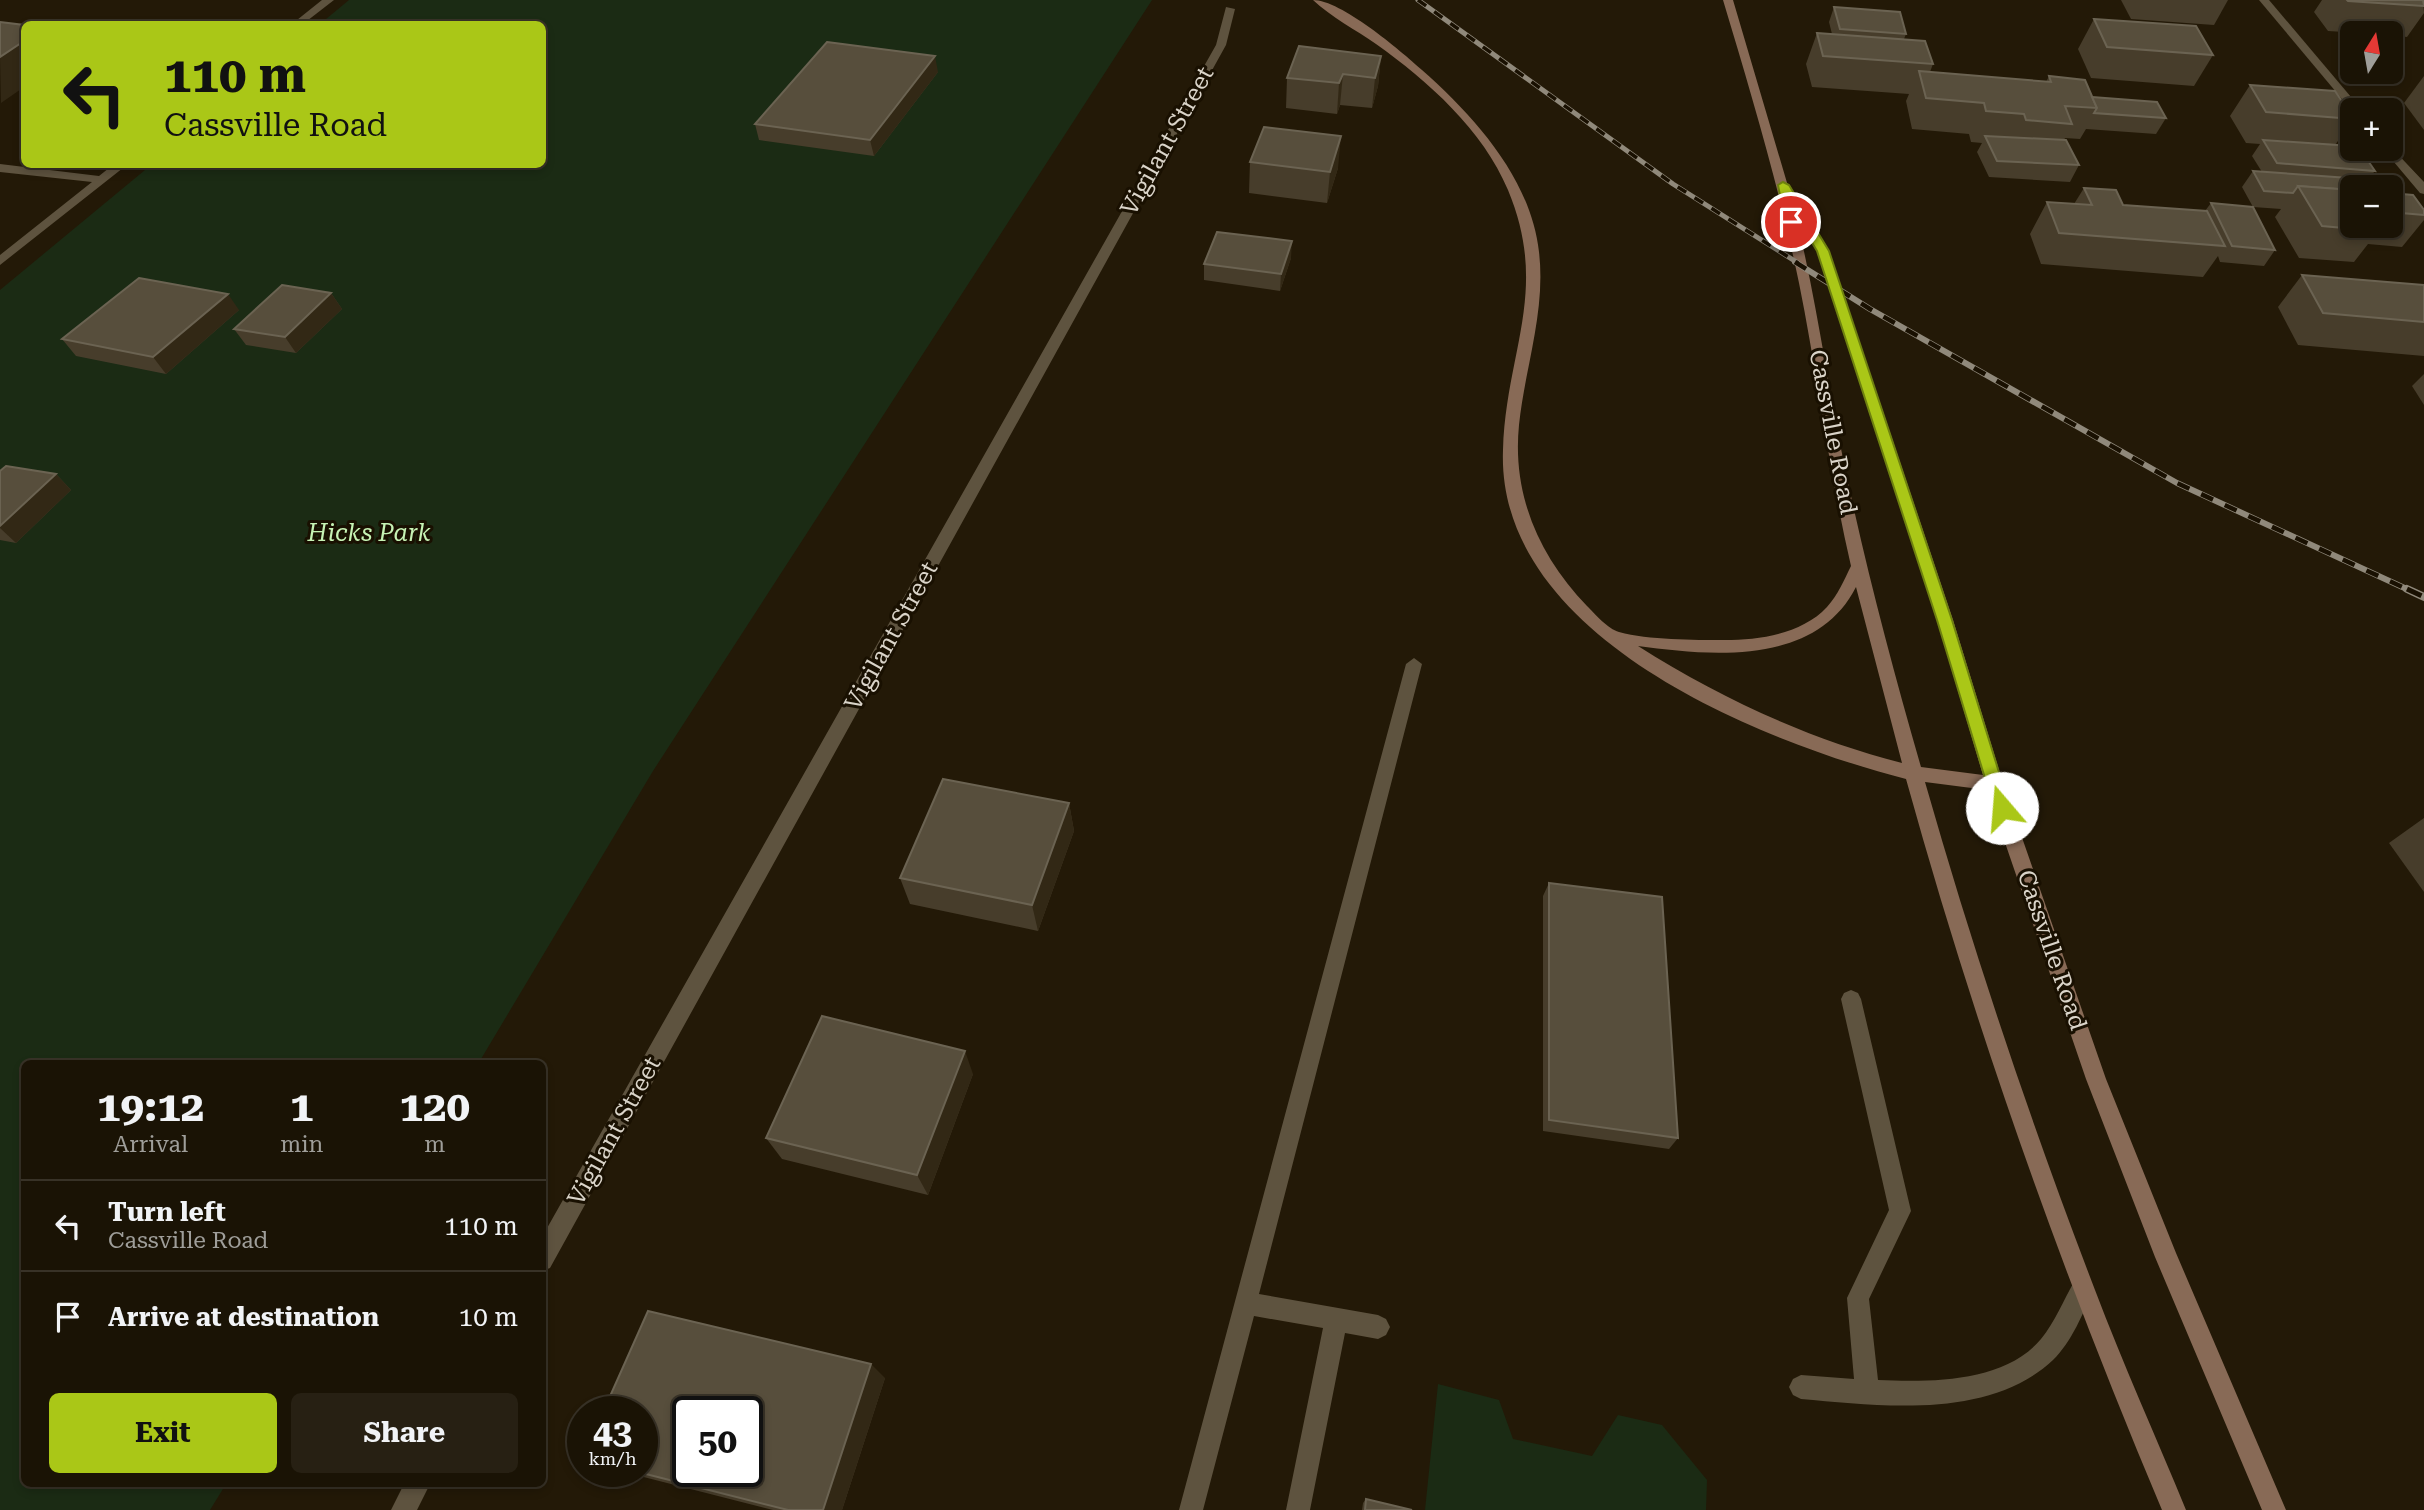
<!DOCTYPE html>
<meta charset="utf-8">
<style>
:root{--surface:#1a1305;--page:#272013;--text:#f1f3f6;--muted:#9f9e9a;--line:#383227;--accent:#aac717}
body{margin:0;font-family:"Roboto Serif",serif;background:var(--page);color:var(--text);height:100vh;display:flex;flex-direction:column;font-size:26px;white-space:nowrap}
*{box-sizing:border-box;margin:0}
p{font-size:23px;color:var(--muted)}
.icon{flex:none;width:38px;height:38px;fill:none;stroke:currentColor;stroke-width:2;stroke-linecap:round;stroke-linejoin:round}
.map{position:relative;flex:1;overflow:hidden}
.panel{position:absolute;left:21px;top:1060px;width:525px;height:427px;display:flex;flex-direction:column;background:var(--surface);border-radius:10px;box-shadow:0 4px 10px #0003,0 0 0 2px var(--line)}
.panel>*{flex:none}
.hud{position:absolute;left:21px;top:21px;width:525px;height:147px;border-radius:10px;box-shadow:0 4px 10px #0003,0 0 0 2px var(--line);background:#aac717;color:#111;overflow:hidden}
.needle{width:46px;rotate:11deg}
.controls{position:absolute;left:2340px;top:21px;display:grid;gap:14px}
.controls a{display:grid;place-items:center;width:63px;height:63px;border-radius:10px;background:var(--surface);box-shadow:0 4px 10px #0003,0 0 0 2px var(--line);font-size:35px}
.speed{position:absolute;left:567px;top:1396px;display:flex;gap:14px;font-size:35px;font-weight:700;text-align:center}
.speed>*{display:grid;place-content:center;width:91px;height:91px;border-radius:50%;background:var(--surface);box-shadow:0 4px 10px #0003,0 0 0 2px var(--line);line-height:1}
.speed small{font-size:18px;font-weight:400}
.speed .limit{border:4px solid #111;border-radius:10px;background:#fff;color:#111}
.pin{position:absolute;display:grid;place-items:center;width:60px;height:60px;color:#fff;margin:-30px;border:4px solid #fff;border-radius:50%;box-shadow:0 2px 7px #0007}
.me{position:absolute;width:77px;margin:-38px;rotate:342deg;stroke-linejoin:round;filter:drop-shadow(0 0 5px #0008)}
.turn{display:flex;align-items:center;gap:24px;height:147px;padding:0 28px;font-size:32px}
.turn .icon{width:91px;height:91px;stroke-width:2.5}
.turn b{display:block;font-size:49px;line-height:60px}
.eta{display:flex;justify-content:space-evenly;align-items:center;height:119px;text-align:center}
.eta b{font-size:42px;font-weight:700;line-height:49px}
.primary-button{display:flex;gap:14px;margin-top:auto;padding:14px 28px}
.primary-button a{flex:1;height:80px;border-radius:10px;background:var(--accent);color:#111;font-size:28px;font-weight:700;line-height:80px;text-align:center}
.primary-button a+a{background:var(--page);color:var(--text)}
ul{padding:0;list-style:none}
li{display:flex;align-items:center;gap:21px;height:91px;padding:0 28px;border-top:2px solid var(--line)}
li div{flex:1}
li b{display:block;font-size:26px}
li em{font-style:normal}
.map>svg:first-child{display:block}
.green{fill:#1b2b14}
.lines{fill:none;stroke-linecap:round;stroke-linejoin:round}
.lane{fill:#5e533f;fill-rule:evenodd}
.street{fill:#5e533f;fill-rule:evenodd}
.secondary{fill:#886a56;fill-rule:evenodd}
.rail-far2-casing{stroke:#90897b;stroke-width:5}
.rail-far1-casing{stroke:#90897b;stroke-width:6}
.rail-casing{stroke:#90897b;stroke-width:8}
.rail-far2{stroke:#191001;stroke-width:3.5;stroke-dasharray:10;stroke-linecap:butt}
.rail-far1{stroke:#191001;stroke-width:4.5;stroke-dasharray:13;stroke-linecap:butt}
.rail{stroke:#191001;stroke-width:5;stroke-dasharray:16;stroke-linecap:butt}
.wall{fill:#473d2b}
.shaded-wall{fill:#322815}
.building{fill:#574e3c;stroke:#6b6352;stroke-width:2;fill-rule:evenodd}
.route{fill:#aac717;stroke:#6e810f;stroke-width:2}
.labels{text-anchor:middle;stroke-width:6;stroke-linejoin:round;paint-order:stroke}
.street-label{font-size:24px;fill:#dad4c9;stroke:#191001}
.park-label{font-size:24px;font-style:italic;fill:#c6f2b4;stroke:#191001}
</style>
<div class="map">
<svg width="2424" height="1510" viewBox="0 0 2424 1510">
<rect width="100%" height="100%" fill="#231907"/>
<g class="green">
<polygon points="349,0 1152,0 653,771 478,1064 24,1064 24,1484 226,1484 210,1510 0,1510 0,290 151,165 542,164 542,24 320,24"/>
<polygon points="1438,1384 1499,1400 1513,1439 1592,1456 1618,1415 1662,1425 1707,1480 1706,1510 1425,1510"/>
</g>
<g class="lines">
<g class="lane">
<polygon points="1414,658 1422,664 1259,1294 1378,1315 1386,1319 1390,1327 1386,1335 1378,1339 1345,1333 1310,1510 1286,1510 1323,1328 1254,1316 1203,1510 1179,1510 1406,664"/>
<path d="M1851 990 1858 993 1861 999 1911 1211 1869 1299 1878 1380C1931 1382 2004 1383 2041 1339 2055 1322 2063 1301 2074 1282L2082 1279 2090 1282 2093 1290C2084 1312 2071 1343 2053 1360 1989 1420 1881 1406 1801 1399L1793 1395 1789 1387 1793 1379 1801 1375 1854 1379 1847 1298 1889 1210 1841 999 1844 993Z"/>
</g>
<g class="street">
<polygon points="322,0 334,0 303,24 292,24"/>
<polygon points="2259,0 2269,0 2362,110 2352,111"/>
<polygon points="1226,7 1235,9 1226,45 550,1268 542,1271 542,1237 1216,45"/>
<polygon points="2390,146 2424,182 2424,194 2420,193 2383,149 2390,149"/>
<polygon points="0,164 99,176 114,164 128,164 0,265 0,255 92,182 0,172"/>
<polygon points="404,1484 430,1484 417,1510 391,1510"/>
</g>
<path class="secondary" d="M1313 0C1341 0 1400 50 1422 70 1475 117 1531 179 1539 252 1546 311 1525 367 1519 425 1512 495 1539 556 1587 606 1595 614 1608 629 1619 632 1649 640 1693 640 1725 640 1759 640 1802 634 1827 607 1838 595 1844 580 1851 566 1829 472 1818 377 1799 283 1779 187 1751 93 1723 0H1733L1790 193 1796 197 1829 251 1953 620 2003 783 2106 1079 2176 1253 2286 1510H2262L2155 1257 2086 1079 1987 790 1925 782C1974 954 2031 1123 2095 1290 2123 1364 2156 1437 2186 1510H2162C2061 1271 1975 1028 1906 779 1759 741 1496 636 1503 450 1506 351 1550 291 1508 190 1483 130 1428 81 1376 44 1356 30 1331 17 1313 0ZM1796 217 1817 251 1937 620 1983 775 1921 767C1893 670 1867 572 1846 473 1828 388 1817 302 1796 217ZM1856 587 1902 763C1808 739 1720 698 1638 646 1712 656 1816 666 1856 587Z"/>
<g class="rail-far2-casing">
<polyline id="rail-far2" points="1418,0 1673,184 1798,263"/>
</g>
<g class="rail-far1-casing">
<polyline id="rail-far1" points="1795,262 1870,309 2177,483 2411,591"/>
</g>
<g class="rail-casing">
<polyline id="rail" points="2407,589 2424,597"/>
</g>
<use href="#rail-far2" class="rail-far2"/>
<use href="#rail-far1" class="rail-far1"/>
<use href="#rail" class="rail"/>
</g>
<g class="wall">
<polygon points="2121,0 2228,0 2214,25 2131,19"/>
<polygon points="2322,0 2423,0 2424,13 2407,37 2390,35 2390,33 2360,33 2328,31 2314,12"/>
<polygon points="1834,7 1906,34 1904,39 1933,64 1930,72 2046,82 2049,76 2092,97 2166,118 2156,134 2086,129 2080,139 2065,138 2064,140 2079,165 2070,182 1989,177 1977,152 1982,143 1971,142 1969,134 1912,129 1906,101 1909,94 1812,87 1806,64 1817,33 1832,34 1829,22"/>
<polygon points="2094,19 2213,55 2194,86 2091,78 2078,49"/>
<polygon points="1381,56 1378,86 1372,108 1340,105 1337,114 1286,108 1287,78"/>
<polygon points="938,72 874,156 759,140 755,124"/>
<polygon points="2424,76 2424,130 2404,103"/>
<polygon points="2250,85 2352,116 2352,122 2335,145 2375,171 2368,179 2352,226 2390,226 2390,193 2424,210 2424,220 2402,247 2368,244 2354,262 2299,258 2275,217 2281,209 2253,207 2242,187 2253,171 2262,172 2252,156 2260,144 2246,143 2230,116"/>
<polygon points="1250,162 1338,168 1327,203 1249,193"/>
<polygon points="2084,188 2123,205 2205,211 2211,203 2275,250 2264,266 2220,262 2218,256 2203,277 2041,264 2030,234 2047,202 2074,204"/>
<polygon points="1291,258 1280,291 1204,280 1204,264"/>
<polygon points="2302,275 2424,285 2424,356 2298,345 2278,307"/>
<polygon points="331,293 342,309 296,353 246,345 234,329"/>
<polygon points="239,310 166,374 76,356 62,339"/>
<polygon points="2424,374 2424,405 2412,386"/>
<polygon points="0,471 56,474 71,490 16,543 0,540"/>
<polygon points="1069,803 1074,831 1038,931 910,904 900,878"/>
<polygon points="2424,818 2424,892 2389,843"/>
<polygon points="1549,883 1678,1138 1669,1149 1543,1131 1543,896"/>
<polygon points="973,1074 928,1195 782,1159 766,1138"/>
<polygon points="885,1378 842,1510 773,1510 624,1472 642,1472"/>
<polygon points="1366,1499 1412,1510 1362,1510 1363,1503"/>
</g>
<g class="shaded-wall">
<polygon points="24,41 24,87 1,103 0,57"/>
<polygon points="935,56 938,72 874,156 870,140"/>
<polygon points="1381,56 1378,86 1372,108 1375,78"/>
<polygon points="1343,74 1340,105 1337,114 1339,83"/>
<polygon points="1341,136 1338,168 1327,203 1330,172"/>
<polygon points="1292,241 1291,258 1280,291 1281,274"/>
<polygon points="331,293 342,309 296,353 285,337"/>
<polygon points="228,294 239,310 166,374 153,357"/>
<polygon points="56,474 71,490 16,543 0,528 0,526"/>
<polygon points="1069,803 1074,831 1038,931 1032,905"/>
<polygon points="965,1051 973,1074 928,1195 917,1175"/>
<polygon points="871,1364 885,1378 842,1510 823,1510"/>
</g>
<g class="building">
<polygon points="2347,0 2423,0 2424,6 2348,1"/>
<polygon points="1834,7 1900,12 1906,34 1840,29"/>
<polygon points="2094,19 2196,26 2213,55 2107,47"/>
<polygon points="0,22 24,25 24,41 0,57"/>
<polygon points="1817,33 1925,41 1933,64 1823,56"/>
<polygon points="827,42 935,56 870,140 755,124"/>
<polygon points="1299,46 1381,56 1375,78 1343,74 1339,83 1287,78"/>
<polygon points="1919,71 2051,82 2049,76 2085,80 2097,108 2065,106 2072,124 2026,120 2024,114 1986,111 1984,103 1926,98"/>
<polygon points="2250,85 2335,91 2352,116 2352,119 2266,112"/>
<polygon points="2092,97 2157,102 2166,118 2094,113 2097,108"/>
<polygon points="1264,127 1341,136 1330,172 1250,162"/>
<polygon points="1985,136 2066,140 2079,165 1997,161"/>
<polygon points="2263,140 2352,146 2352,149 2360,149 2375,171 2277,163"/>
<polygon points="2253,171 2377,180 2382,187 2352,187 2352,190 2298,186 2293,193 2264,191"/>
<polygon points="2298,186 2352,190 2352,226 2375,226 2378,231 2322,226"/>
<polygon points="2084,188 2116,190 2123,205 2207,211 2225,246 2059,233 2047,202 2092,205"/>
<polygon points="2390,193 2413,195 2424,210 2424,215 2390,212"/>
<polygon points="2211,203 2253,207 2275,250 2232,246"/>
<polygon points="1217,232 1292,241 1281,274 1204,264"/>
<polygon points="2302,275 2424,285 2424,322 2323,313"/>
<polygon points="139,278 228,294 153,357 62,339"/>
<polygon points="282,285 331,293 285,337 234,329"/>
<polygon points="6,466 56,474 0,526 0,471"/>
<polygon points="943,779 1069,803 1032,905 900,878"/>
<polygon points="1549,883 1662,897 1678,1138 1549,1120"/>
<polygon points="822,1016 965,1051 917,1175 766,1138"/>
<path d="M648 1311 871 1364 823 1510H788L638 1472H642V1412H603ZM688 1412H747V1472H688Z"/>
<polygon points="1366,1499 1412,1510 1365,1510"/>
</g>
<polygon class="route" points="1783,182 1789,185 1829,251 1952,620 2010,808 2008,813 1996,813 1994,808 1937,620 1817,251 1794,213 1795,224 1785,222 1778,185"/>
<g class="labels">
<g class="street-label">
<text transform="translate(1167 141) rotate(-61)" y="8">Vigilant Street</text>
<text transform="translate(1833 432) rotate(79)" y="8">Cassville Road</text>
<text transform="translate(891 636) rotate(-61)" y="8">Vigilant Street</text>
<text transform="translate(2052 950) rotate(71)" y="8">Cassville Road</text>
<text transform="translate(614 1131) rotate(-61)" y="8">Vigilant Street</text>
</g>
<g class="park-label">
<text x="369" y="541">Hicks Park</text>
</g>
</g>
</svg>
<div class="controls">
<a><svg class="needle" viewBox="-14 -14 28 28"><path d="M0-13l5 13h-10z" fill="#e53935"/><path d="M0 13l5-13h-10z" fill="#9f9e9a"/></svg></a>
<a>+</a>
<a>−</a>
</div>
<div class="speed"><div>43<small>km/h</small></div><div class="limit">50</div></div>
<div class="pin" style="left:1791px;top:222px;background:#d93025"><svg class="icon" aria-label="arrive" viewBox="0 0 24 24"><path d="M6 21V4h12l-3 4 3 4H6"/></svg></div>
<svg class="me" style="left:2002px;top:808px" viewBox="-20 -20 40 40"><circle r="19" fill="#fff"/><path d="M0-13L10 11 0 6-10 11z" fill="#aac717"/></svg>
<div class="hud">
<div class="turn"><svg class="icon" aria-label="left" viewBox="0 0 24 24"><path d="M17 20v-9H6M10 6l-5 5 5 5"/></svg><div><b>110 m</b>Cassville Road</div></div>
</div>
<section class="panel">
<div class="eta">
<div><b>19:12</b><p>Arrival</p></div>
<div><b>1</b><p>min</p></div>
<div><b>120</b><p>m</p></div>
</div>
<ul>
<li><svg class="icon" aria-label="left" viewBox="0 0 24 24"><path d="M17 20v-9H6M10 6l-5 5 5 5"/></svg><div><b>Turn left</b><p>Cassville Road</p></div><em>110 m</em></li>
<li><svg class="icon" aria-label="arrive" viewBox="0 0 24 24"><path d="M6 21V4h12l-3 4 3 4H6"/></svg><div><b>Arrive at destination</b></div><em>10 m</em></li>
</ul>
<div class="primary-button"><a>Exit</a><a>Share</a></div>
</section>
</div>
